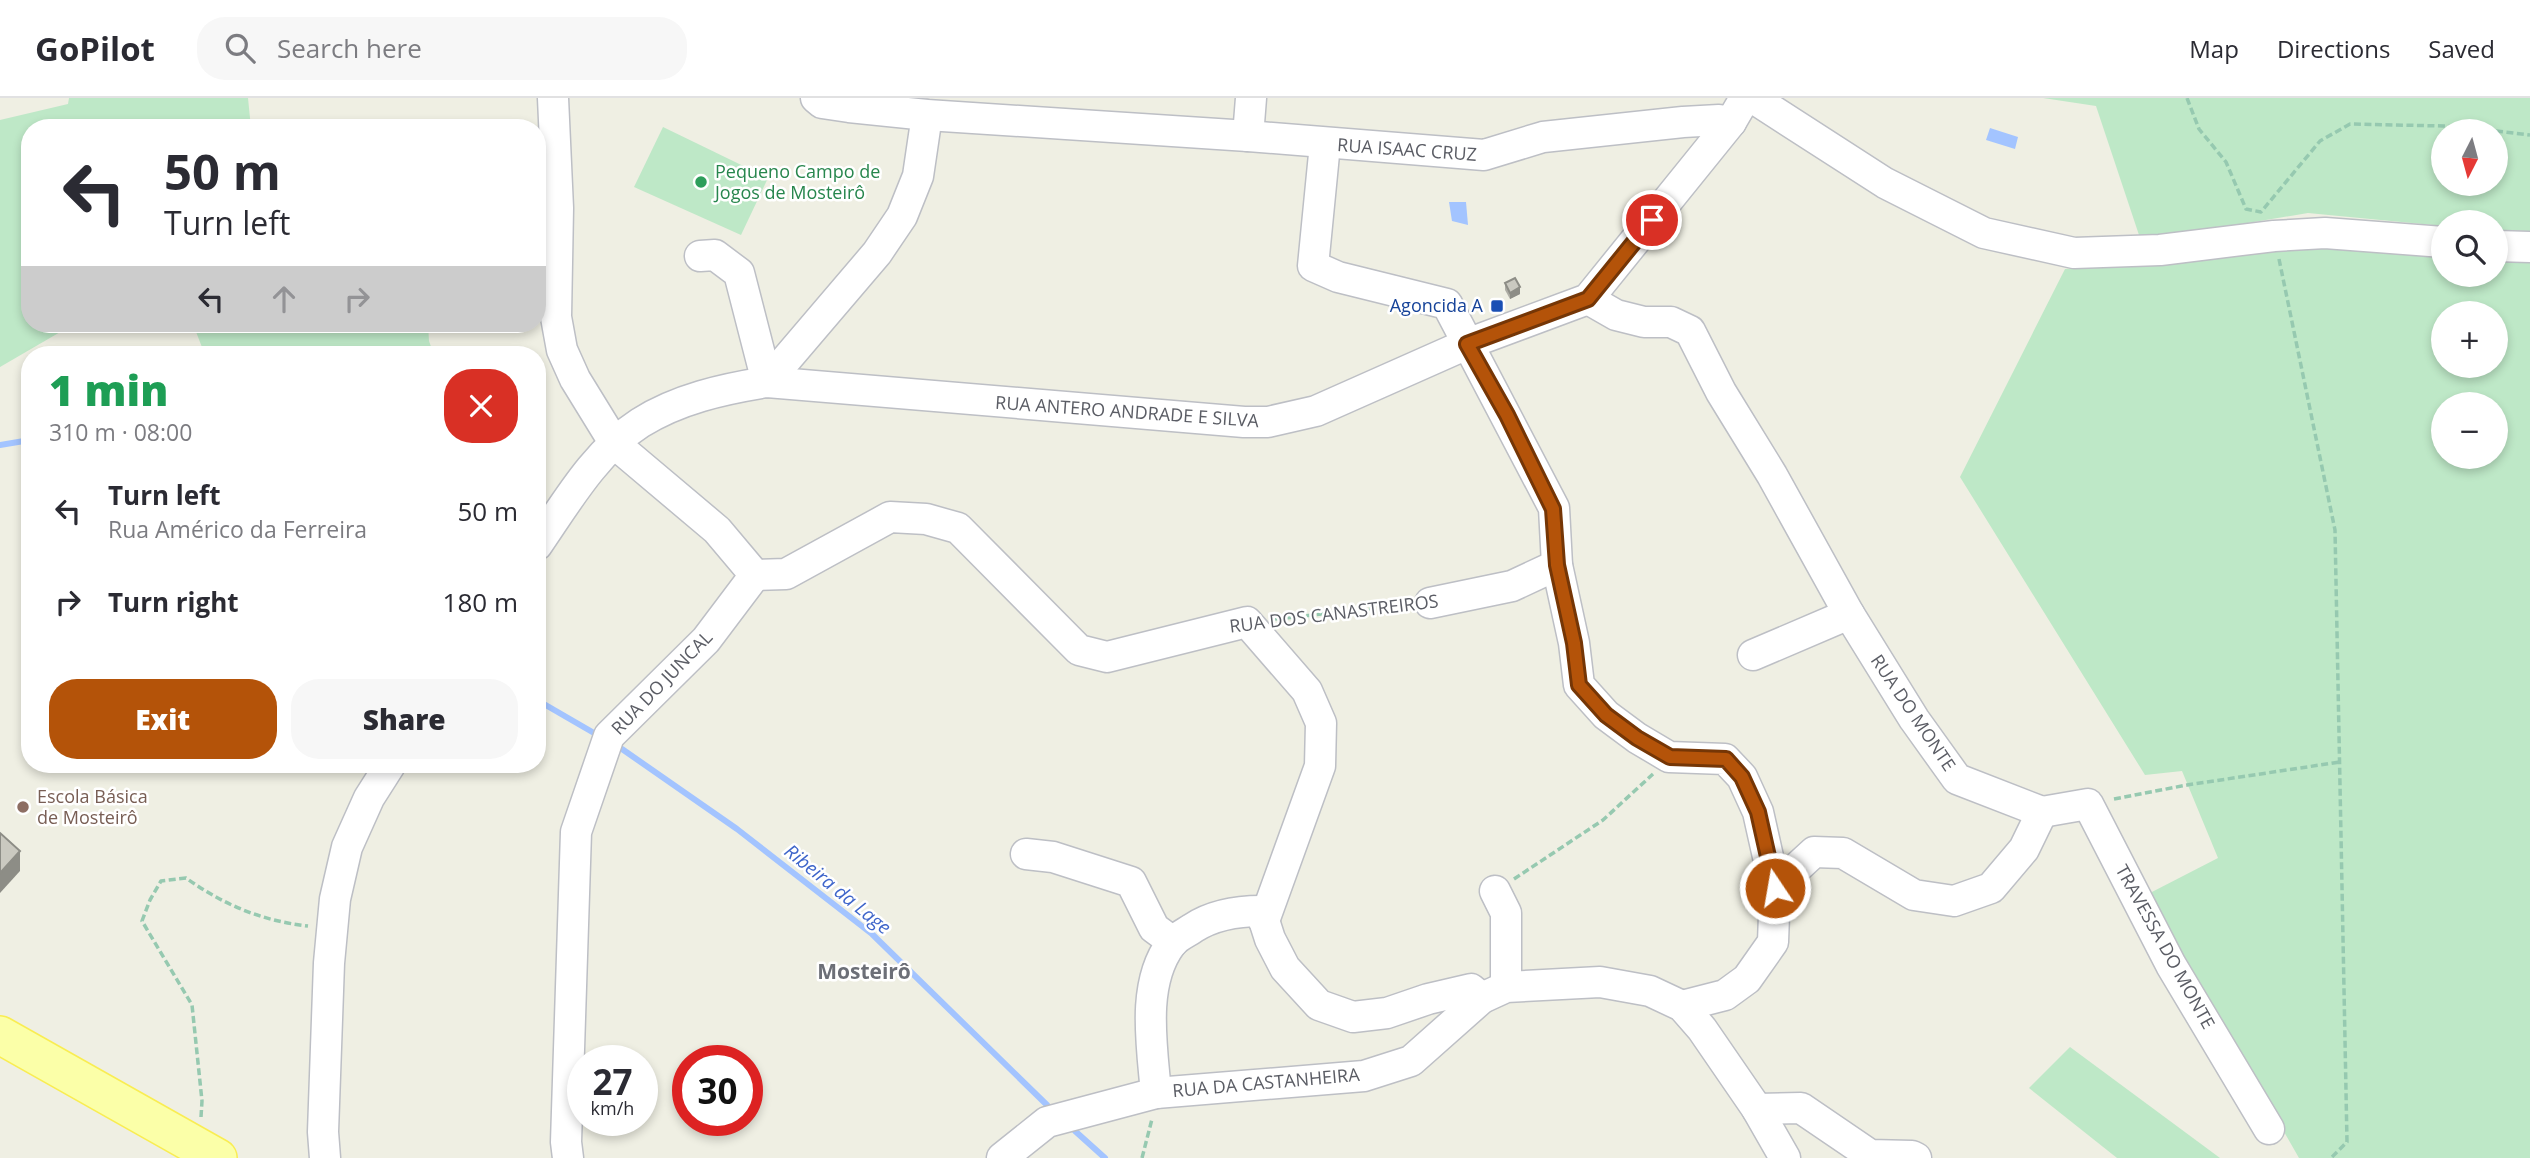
<!DOCTYPE html>
<meta charset="utf-8">
<style>
:root{--surface:#fff;--page:#f7f7f7;--text:#2b2b33;--muted:#7c7c81;--line:#e1e1e2;--accent:#b45309}
body{margin:0;font-family:"Open Sans",sans-serif;background:var(--page);color:var(--text);height:100vh;display:flex;flex-direction:column;font-size:26px;white-space:nowrap}
*{box-sizing:border-box;margin:0}
p{font-size:23px;color:var(--muted)}
.icon{flex:none;width:38px;height:38px;fill:none;stroke:currentColor;stroke-width:2;stroke-linecap:round;stroke-linejoin:round}
.map{position:relative;flex:1;overflow:hidden}
.details{position:absolute;left:21px;top:248px;width:525px;height:427px;display:flex;flex-direction:column;background:var(--surface);border-radius:28px;box-shadow:0 4px 10px #0003}
.details>*{flex:none}
.banner{position:absolute;left:21px;top:21px;width:525px;height:214px;border-radius:28px;box-shadow:0 4px 10px #0003;background:#fff;color:var(--text);overflow:hidden}
.needle{width:46px;rotate:186deg}
.fabs{position:absolute;left:2431px;top:21px;display:grid;gap:14px}
.fabs a{display:grid;place-items:center;width:77px;height:77px;border-radius:50%;background:var(--surface);box-shadow:0 4px 10px #0003;font-size:35px}
.speed{position:absolute;left:567px;top:947px;display:flex;gap:14px;font-size:35px;font-weight:700;text-align:center}
.speed>*{display:grid;place-content:center;width:91px;height:91px;border-radius:50%;background:var(--surface);box-shadow:0 4px 10px #0003;line-height:1}
.speed small{font-size:18px;font-weight:400}
.speed .limit{border:10px solid #d22;background:#fff;color:#111}
.pin{position:absolute;display:grid;place-items:center;width:60px;height:60px;color:#fff;margin:-30px;border:4px solid #fff;border-radius:50%;box-shadow:0 2px 7px #0007}
.me{position:absolute;width:77px;margin:-38px;rotate:348deg;stroke-linejoin:round;filter:drop-shadow(0 0 5px #0008)}
.turn{display:flex;align-items:center;gap:24px;height:147px;padding:0 28px;font-size:32px}
.turn .icon{width:91px;height:91px;stroke-width:2.5}
.turn b{display:block;font-size:49px;line-height:60px}
.lanes{display:flex;align-items:center;height:66px;padding:0 28px;background:#0003;justify-content:center;gap:35px;direction:ltr}
.lanes .off{opacity:.35}
.round{display:grid;place-items:center;flex:none;width:74px;height:74px;border-radius:28px;background:var(--page)}
.head{display:flex;align-items:center;justify-content:space-between;height:119px;padding:0 28px}
h1{font-size:42px;font-weight:800;line-height:52px;color:#1e9e55}
.action{display:flex;gap:14px;margin-top:auto;padding:14px 28px}
.action a{flex:1;height:80px;border-radius:28px;background:var(--accent);color:#fff;font-size:28px;font-weight:800;line-height:80px;text-align:center}
.action a+a{background:var(--page);color:var(--text)}
ul{padding:0;list-style:none}
li{display:flex;align-items:center;gap:21px;height:91px;padding:0 28px}
li div{flex:1}
li b{display:block;font-size:26px}
li em{font-style:normal}
header{display:flex;align-items:center;gap:42px;box-sizing:border-box;height:98px;padding:0 35px;background:var(--surface);border-bottom:2px solid var(--line)}
header strong{font-size:33px}
nav{display:flex;gap:38px;margin-inline-start:auto;font-size:24px}
.search{width:490px;height:63px;background:var(--page);display:flex;align-items:center;gap:18px;box-sizing:border-box;padding:0 24px;border-radius:28px;color:var(--muted);font-size:26px}
.map>svg:first-child{display:block}
.green{fill:#bee8c7;fill-rule:evenodd}
.water{fill:#a3c4ff}
.lines{fill:none;stroke-linecap:round;stroke-linejoin:round}
.stream{stroke:#a3c4ff;stroke-width:6}
.minor-casing{stroke:#bdbfc5;stroke-width:33}
.major-casing{stroke:#f9ed52;stroke-width:40}
.path{stroke:#96c9b0;stroke-width:3.5;stroke-dasharray:7 3.5;stroke-linecap:butt}
.minor{stroke:#fff;stroke-width:30}
.major{stroke:#fbffa8;stroke-width:37}
.wall{fill:#aeada5}
.shaded-wall{fill:#8d8d86}
.building{fill:#cac9c0;stroke:#8d8d86;stroke-width:2}
.route-casing{stroke:#753606;stroke-width:18}
.route{stroke:#b45309;stroke-width:12}
.leisure-dot{fill:#2e9e5b;stroke:#fff;stroke-width:2.5}
.transit-dot{fill:#1a4fb4;stroke:#fff;stroke-width:2.5}
.education-dot{fill:#8d6e63;stroke:#fff;stroke-width:2.5}
.labels{text-anchor:middle;stroke-width:5;stroke-linejoin:round;paint-order:stroke}
.street-label{font-size:18px;fill:#5b5d65;stroke:#fff}
.leisure-label{font-size:18px;fill:#27864d;stroke:#fff;text-anchor:start}
.transit-label{font-size:18px;fill:#164399;stroke:#fff;text-anchor:end}
.education-label{font-size:18px;fill:#785e54;stroke:#fff;text-anchor:start}
.water-label{font-size:19px;font-style:italic;fill:#3e65ca;stroke:#fff}
.quarter-label{font-size:21px;font-weight:bold;fill:#6c6f77;stroke:#fff}
</style>
<header>
<strong>GoPilot</strong>
<div class="search"><svg class="icon" aria-label="search" viewBox="0 0 24 24"><circle cx="10" cy="10" r="6"/><path d="M15 15l6 6"/></svg>Search here</div>
<nav><a>Map</a><a>Directions</a><a>Saved</a></nav>
</header>
<div class="map">
<svg width="2530" height="1060" viewBox="0 0 2530 1060">
<rect width="100%" height="100%" fill="#efefe3"/>
<g class="green">
<polygon points="69,0 248,0 251,30 30,30 30,226 74,226 0,269 0,22 68,6"/>
<path d="M2043 0H2530V133L2496 132V124H2443V128L2308 115 2141 143 2096 8ZM2443 33H2496V86H2443Z"/>
<polygon points="663,29 768,80 741,137 634,89"/>
<path d="M2319 147 2443 153V177H2496V155L2530 157V1060H2299L2148 796 2218 760 2182 673 2145 677 1960 379 2065 171ZM2443 215H2496V268H2443ZM2443 306H2496V359H2443Z"/>
<polygon points="193,226 428,226 429,243 434,257 205,257"/>
<polygon points="2070,949 2220,1060 2117,1060 2029,990"/>
</g>
<g class="water">
<polygon points="1990,30 2018,39 2015,51 1986,42"/>
<polygon points="1449,104 1466,104 1468,127 1452,123"/>
</g>
<g class="lines">
<g class="stream">
<polyline points="0,347 30,342"/>
<polyline points="537,602 594,635"/>
<polyline points="622,651 737,731 872,836 1047,1007"/>
<polyline points="1075,1033 1105,1060"/>
</g>
<g class="minor-casing">
<g id="minor">
<polyline points="553,0 558,110 556,219 562,252 575,281 615,346 717,432 755,477"/>
<polyline points="816,0 822,5 849,9 927,17 1248,38 1484,57 1543,39 1683,24 1719,22 1731,24"/>
<polyline points="1753,0 1885,85 1984,135 2074,155 2160,152 2274,138 2325,135 2443,144"/>
<polyline points="1248,38 1251,0"/>
<polyline points="1325,46 1313,168 1338,179 1447,206 1554,410 1557,467 1574,545 1579,587 1606,617 1637,640 1669,659 1725,661 1742,679 1758,714 1775,790"/>
<polyline points="2496,148 2530,149"/>
<polyline points="700,158 715,157 739,175 767,284"/>
<polyline points="1588,201 1616,217 1644,224 1671,224 1690,233 1721,294 1772,377 1849,516 1914,621 1957,681 2042,714"/>
<polyline points="767,284 877,155 902,118 918,78 927,17"/>
<path d="M537 447C566 405 595 354 640 325 678 301 723 291 767 284L1244 324H1268L1316 313 1467 246 1588 201 1731 24 1745 0"/>
<polyline points="755,477 786,476 890,419 926,421 958,430 1079,552 1107,559 1247,524 1307,593 1321,625 1320,668 1264,823"/>
<polyline points="1430,505 1512,488 1557,467"/>
<polyline points="1753,557 1849,516"/>
<polyline points="2042,714 2088,706 2171,867 2269,1031"/>
<polyline points="1026,756 1053,759 1131,784 1154,830 1173,844"/>
<polyline points="1495,793 1506,815 1506,889"/>
<polyline points="1682,908 1725,897 1747,881 1773,844 1775,790 1814,754 1843,755 1914,797 1954,803 1991,790 2024,751 2042,714"/>
<path d="M1156 995C1152 948 1141 886 1171 846 1176 839 1186 835 1193 830 1213 817 1237 813 1261 813L1270 841 1285 870 1319 907 1353 919 1387 915 1428 901 1471 891 1482 900"/>
<polyline points="1757,1011 1801,1010 1870,1057 1912,1058 1916,1060"/>
<polyline points="325,1060 323,1034 329,865 335,801 347,749 369,700 390,667"/>
<polyline points="568,1060 566,1044 576,734 609,638 706,542 755,477"/>
<polyline points="1002,1060 1047,1024 1156,995 1364,978 1411,963 1482,900 1506,889 1600,884 1650,893 1682,908 1702,931 1757,1011 1785,1060"/>
</g>
</g>
<g class="major-casing">
<polyline id="major" points="0,937 218,1060"/>
</g>
<g class="path">
<polyline points="2187,0 2199,31 2226,64 2246,111 2261,114 2320,43 2350,26 2444,28 2495,33"/>
<polyline points="2496,33 2530,37"/>
<polyline points="2279,161 2335,432 2347,1044 2331,1060"/>
<polyline points="1275,521 1407,507"/>
<polyline points="2114,701 2187,687 2340,664"/>
<polyline points="1514,781 1603,722 1653,676"/>
<path d="M201 1019 202 1003 192 907 142 823 150 802 161 783 186 780C224 807 262 823 308 828"/>
<polyline points="1142,1060 1152,1021"/>
</g>
<use href="#minor" class="minor"/>
<use href="#major" class="major"/>
</g>
<polygon class="wall" points="1505,185 1520,196 1510,201 1505,192"/>
<g class="shaded-wall">
<polygon points="1520,189 1520,196 1510,201 1510,195"/>
<polygon points="20,753 20,773 0,795 0,775"/>
</g>
<g class="building">
<polygon points="1515,180 1520,189 1510,195 1505,185"/>
<polygon points="0,735 20,753 0,775"/>
</g>
<g class="lines">
<g class="route-casing">
<polyline id="route" points="1652,122 1588,201 1467,246 1507,317 1553,411 1557,467 1574,545 1579,587 1606,617 1637,640 1670,659 1726,661 1742,679 1758,714 1775,790"/>
</g>
<use href="#route" class="route"/>
</g>
<circle class="leisure-dot" cx="701" cy="84" r="7"/>
<rect class="transit-dot" x="1490" y="201" width="14" height="14" rx="3.5"/>
<circle class="education-dot" cx="23" cy="709" r="7"/>
<g class="labels">
<g class="street-label">
<text transform="translate(1407 52) rotate(4)" y="6">RUA ISAAC CRUZ</text>
<text transform="translate(1127 314) rotate(4)" y="6">RUA ANTERO ANDRADE E SILVA</text>
<text transform="translate(1334 516) rotate(-7)" y="6">RUA DOS CANASTREIROS</text>
<text transform="translate(662 585) rotate(-46)" y="6">RUA DO JUNCAL</text>
<text transform="translate(1913 615) rotate(56)" y="6">RUA DO MONTE</text>
<text transform="translate(2165 849) rotate(61)" y="6">TRAVESSA DO MONTE</text>
<text transform="translate(1266 985) rotate(-5)" y="6">RUA DA CASTANHEIRA</text>
</g>
<g class="leisure-label">
<text x="715" y="80">Pequeno Campo de<tspan x="715" dy="21">Jogos de Mosteirô</tspan></text>
</g>
<g class="transit-label">
<text x="1483" y="214">Agoncida A</text>
</g>
<g class="education-label">
<text x="37" y="705">Escola Básica<tspan x="37" dy="21">de Mosteirô</tspan></text>
</g>
<g class="water-label">
<text transform="translate(838 791) rotate(39)" y="7">Ribeira da Lage</text>
</g>
<g class="quarter-label">
<text x="864" y="881">Mosteirô</text>
</g>
</g>
</svg>
<div class="fabs">
<a><svg class="needle" viewBox="-14 -14 28 28"><path d="M0-13l5 13h-10z" fill="#e53935"/><path d="M0 13l5-13h-10z" fill="#7c7c81"/></svg></a>
<a><svg class="icon" aria-label="search" viewBox="0 0 24 24"><circle cx="10" cy="10" r="6"/><path d="M15 15l6 6"/></svg></a>
<a>+</a>
<a>−</a>
</div>
<div class="speed"><div>27<small>km/h</small></div><div class="limit">30</div></div>
<div class="pin" style="left:1652px;top:122px;background:#d93025"><svg class="icon" aria-label="arrive" viewBox="0 0 24 24"><path d="M6 21V4h12l-3 4 3 4H6"/></svg></div>
<svg class="me" style="left:1775px;top:790px" viewBox="-20 -20 40 40"><circle r="17" fill="#b45309" stroke="#fff" stroke-width="3"/><path d="M0-11L8 9 0 5-8 9z" fill="#fff"/></svg>
<div class="banner">
<div class="turn"><svg class="icon" aria-label="left" viewBox="0 0 24 24"><path d="M17 20v-9H6M10 6l-5 5 5 5"/></svg><div><b>50 m</b>Turn left</div></div>
<div class="lanes"><svg class="icon" aria-label="left" viewBox="0 0 24 24"><path d="M17 20v-9H6M10 6l-5 5 5 5"/></svg><svg class="icon off" aria-label="ahead" viewBox="0 0 24 24"><path d="M12 20V5M6 11l6-6 6 6"/></svg><svg class="icon off" aria-label="right" viewBox="0 0 24 24"><path d="M7 20v-9h11M14 6l5 5-5 5"/></svg></div>
</div>
<section class="details">
<div class="head"><div><h1>1 min</h1><p>310 m · 08:00</p></div><a class="round" style="background:#d93025;color:#fff"><svg class="icon" aria-label="close" viewBox="0 0 24 24"><path d="M6 6l12 12M18 6L6 18"/></svg></a></div>
<ul>
<li><svg class="icon" aria-label="left" viewBox="0 0 24 24"><path d="M17 20v-9H6M10 6l-5 5 5 5"/></svg><div><b>Turn left</b><p>Rua Américo da Ferreira</p></div><em>50 m</em></li>
<li><svg class="icon" aria-label="right" viewBox="0 0 24 24"><path d="M7 20v-9h11M14 6l5 5-5 5"/></svg><div><b>Turn right</b></div><em>180 m</em></li>
</ul>
<div class="action"><a>Exit</a><a>Share</a></div>
</section>
</div>
